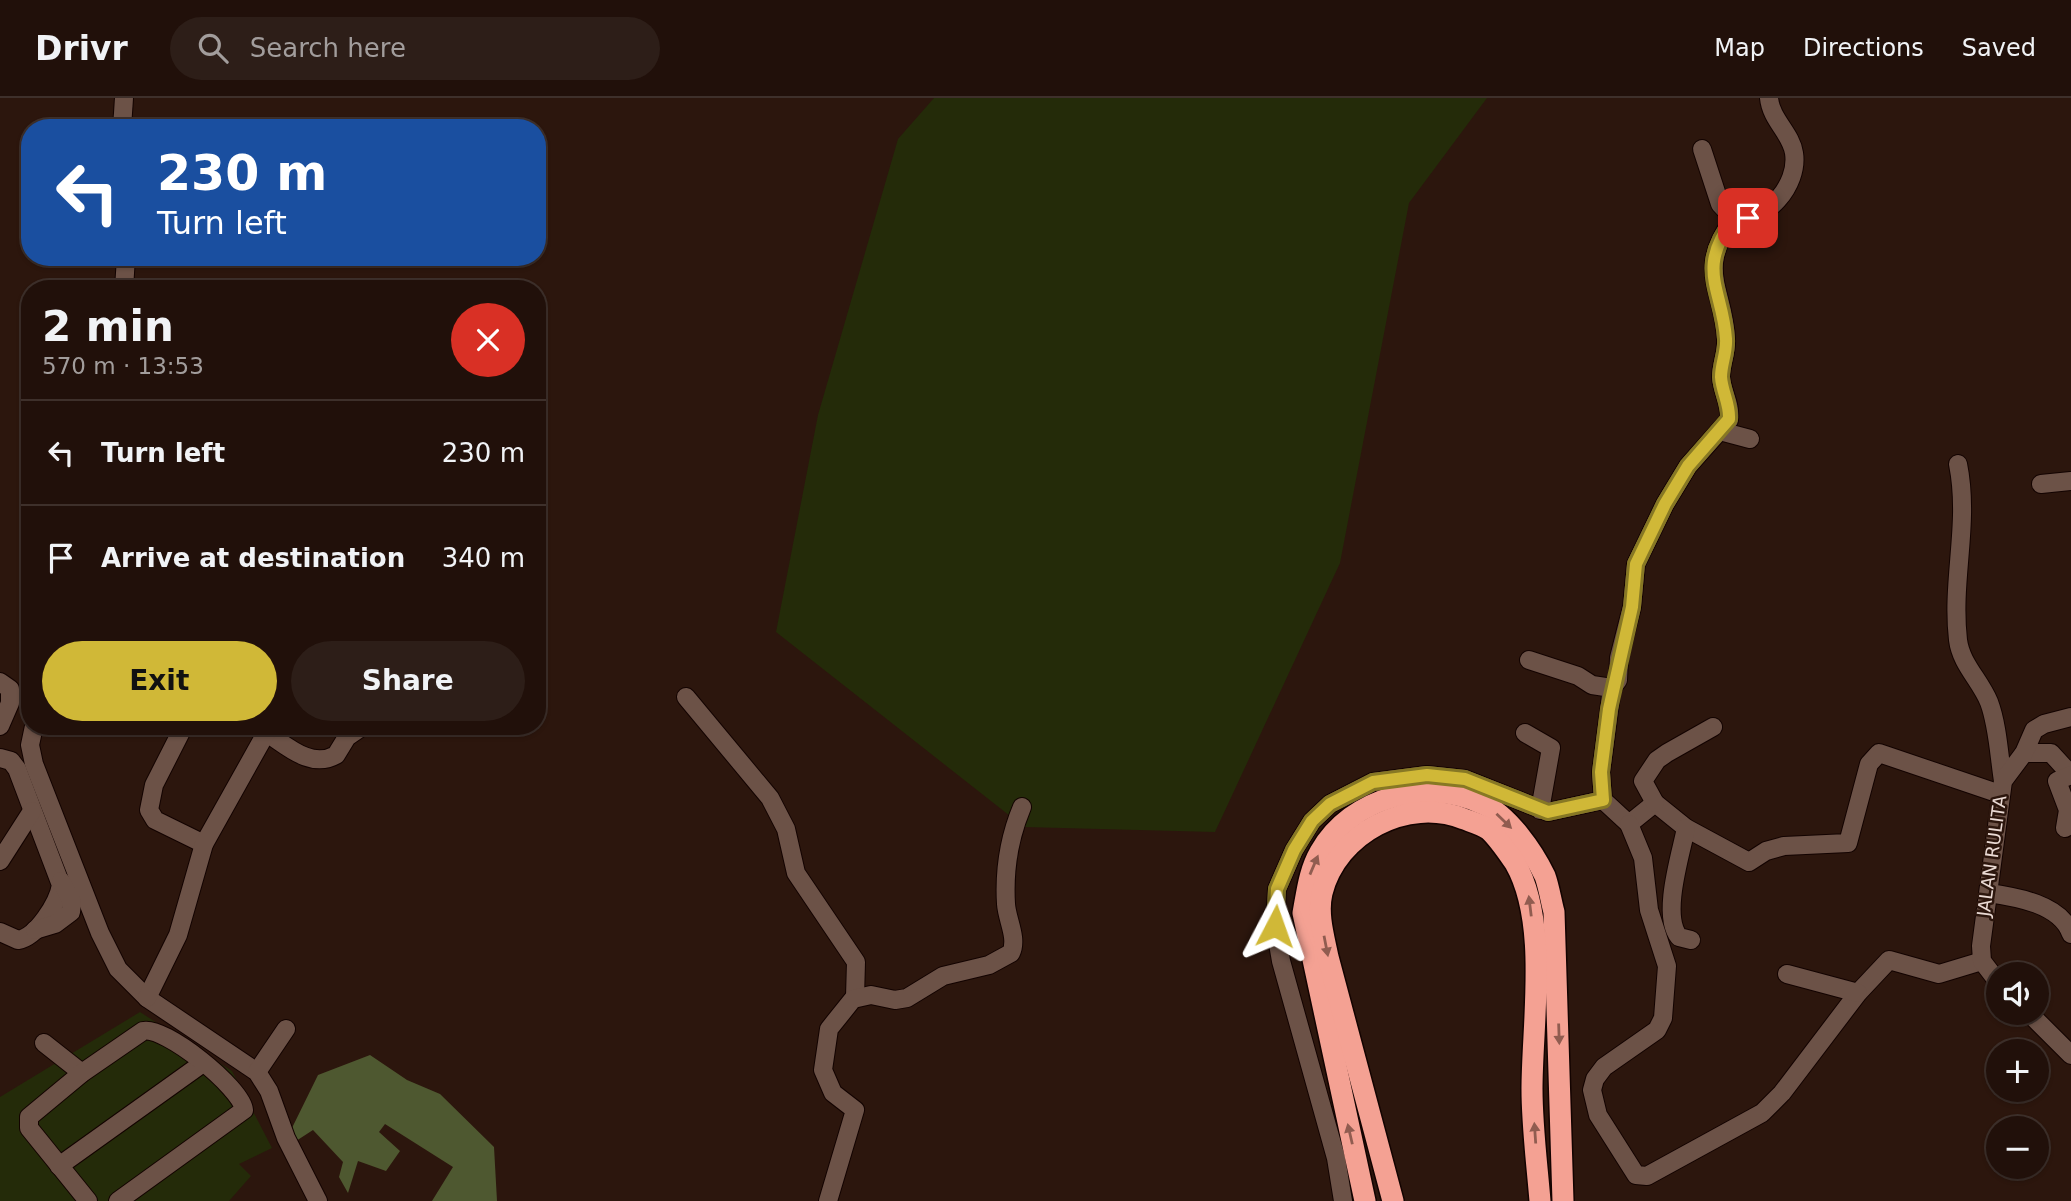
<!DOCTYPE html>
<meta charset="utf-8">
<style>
:root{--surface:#21100a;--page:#2d1e18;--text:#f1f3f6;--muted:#a29d9c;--line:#3e302b;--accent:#d0b837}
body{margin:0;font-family:"DejaVu Sans",sans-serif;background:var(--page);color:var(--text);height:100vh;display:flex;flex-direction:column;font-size:26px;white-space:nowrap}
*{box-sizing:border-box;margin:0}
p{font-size:23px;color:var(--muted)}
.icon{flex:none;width:38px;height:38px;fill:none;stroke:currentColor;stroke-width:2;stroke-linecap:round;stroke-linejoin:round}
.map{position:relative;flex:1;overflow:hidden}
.panel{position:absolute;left:21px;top:182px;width:525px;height:455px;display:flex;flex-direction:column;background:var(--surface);border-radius:28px;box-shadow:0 2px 5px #0004,0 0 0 2px var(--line)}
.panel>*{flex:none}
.guide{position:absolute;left:21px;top:21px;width:525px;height:147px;border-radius:28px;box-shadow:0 2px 5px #0004,0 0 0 2px var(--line);background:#1a4fa0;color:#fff;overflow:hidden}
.controls{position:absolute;left:1986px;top:864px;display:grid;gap:14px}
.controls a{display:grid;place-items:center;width:63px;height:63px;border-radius:50%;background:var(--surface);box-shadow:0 2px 5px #0004,0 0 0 2px var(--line);font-size:35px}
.pin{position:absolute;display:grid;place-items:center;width:60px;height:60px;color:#fff;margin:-30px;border-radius:14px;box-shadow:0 4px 10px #0006}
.me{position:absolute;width:77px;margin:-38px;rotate:4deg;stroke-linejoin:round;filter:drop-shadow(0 0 5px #0008)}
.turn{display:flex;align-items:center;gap:24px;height:147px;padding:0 21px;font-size:32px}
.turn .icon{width:91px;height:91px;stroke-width:2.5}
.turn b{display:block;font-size:49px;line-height:60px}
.round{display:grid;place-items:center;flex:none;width:74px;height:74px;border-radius:37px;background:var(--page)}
.headline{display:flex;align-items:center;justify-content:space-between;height:119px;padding:0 21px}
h1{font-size:42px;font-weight:600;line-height:52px}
.button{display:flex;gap:14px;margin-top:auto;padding:14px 21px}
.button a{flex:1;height:80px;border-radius:42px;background:var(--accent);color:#111;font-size:28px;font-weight:600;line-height:80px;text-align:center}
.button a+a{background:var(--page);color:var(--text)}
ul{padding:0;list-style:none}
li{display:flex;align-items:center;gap:21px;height:105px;padding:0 21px;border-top:2px solid var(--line)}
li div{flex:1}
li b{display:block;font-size:26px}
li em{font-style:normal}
header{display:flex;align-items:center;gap:42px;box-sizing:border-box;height:98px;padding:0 35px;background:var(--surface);border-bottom:2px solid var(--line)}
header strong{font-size:33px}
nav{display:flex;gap:38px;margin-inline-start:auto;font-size:24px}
.search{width:490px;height:63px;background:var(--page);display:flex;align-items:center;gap:18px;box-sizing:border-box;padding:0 24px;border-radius:38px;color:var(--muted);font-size:26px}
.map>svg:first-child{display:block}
.green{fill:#242b09}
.forest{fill:#4e5830}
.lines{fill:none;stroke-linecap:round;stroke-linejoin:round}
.minor-casing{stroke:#130300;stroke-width:20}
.highway-casing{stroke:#130300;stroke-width:24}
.minor{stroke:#6c5247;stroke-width:18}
.highway{stroke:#f4a193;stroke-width:21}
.oneway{fill:#905c50}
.route-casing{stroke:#877824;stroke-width:18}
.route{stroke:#d0b837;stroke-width:12}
.labels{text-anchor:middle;stroke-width:5;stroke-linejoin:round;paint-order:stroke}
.street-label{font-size:18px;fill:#eadad4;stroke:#2c160d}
</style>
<header>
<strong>Drivr</strong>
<div class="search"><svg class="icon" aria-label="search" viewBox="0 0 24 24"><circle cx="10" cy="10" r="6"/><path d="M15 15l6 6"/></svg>Search here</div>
<nav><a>Map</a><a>Directions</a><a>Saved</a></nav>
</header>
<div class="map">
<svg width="2071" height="1103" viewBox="0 0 2071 1103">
<rect width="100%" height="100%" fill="#2c160d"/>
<g class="green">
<polygon points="934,0 1487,0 1409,105 1340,465 1215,734 1024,729 776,534 818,317 898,41"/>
<polygon points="140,914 232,973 272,1050 239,1066 251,1078 229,1103 0,1103 0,999"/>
</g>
<polygon class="forest" points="370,957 407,982 440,996 494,1049 497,1103 432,1103 453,1069 385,1026 379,1034 400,1053 386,1073 358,1063 348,1095 339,1079 343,1064 313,1032 296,1043 291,1032 318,977"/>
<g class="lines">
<g class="minor-casing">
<g id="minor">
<path d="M1769 0C1771 22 1791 35 1794 55 1799 87 1766 125 1734 121 1695 171 1724 192 1726 241 1727 254 1721 266 1721 279 1722 294 1731 306 1729 322L1688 368 1665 406 1636 466 1632 509 1619 560 1618 582 1612 590 1601 674 1603 702 1629 726 1655 705 1686 730 1749 764 1766 753 1784 748 1848 745 1869 666 1879 655 2000 696"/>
<polyline points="122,30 124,0"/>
<polyline points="1702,51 1720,106 1734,121"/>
<polyline points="124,191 126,159"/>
<polyline points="1720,333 1750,341"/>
<path d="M1958 366C1970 426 1951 481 1958 542 1961 566 1980 582 1989 604 1998 628 1999 658 2003 683"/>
<polyline points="2041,386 2071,383"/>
<polyline points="1529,562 1578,578 1592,587 1612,590"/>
<polyline points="0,584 10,591 10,605 0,628"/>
<polyline points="686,599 770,700 786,731 796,775 856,864 855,899"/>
<polyline points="34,628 30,647 34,666 100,835 118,871 147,900 257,974 269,993 286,1040 318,1103"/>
<polyline points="184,628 154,687 149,712 155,722 204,746"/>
<path d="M267 635C287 648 311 671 336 657L347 639 363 628"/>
<polyline points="1525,635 1551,650 1540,712"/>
<polyline points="2024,655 2051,655 2071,677"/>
<path d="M0 660 11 663 17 671 61 787C58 805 37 839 18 842L0 834"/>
<polyline points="1655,705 1643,683 1657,662 1667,655 1713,629"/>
<polyline points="1629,726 1643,760 1649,812 1667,868 1663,920 1657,932 1604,969 1595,981 1592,992 1598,1017 1636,1077 1647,1078 1762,1015 1782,995 1858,895 1889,862 1939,876 1982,863"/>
<path d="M1686 730C1681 756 1661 817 1679 839L1691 842"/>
<polyline points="2065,730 2068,712 2057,683 2071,677"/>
<polyline points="0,763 32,713"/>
<path d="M1989 795C2016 799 2061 806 2071 836"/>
<polyline points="35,832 55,826 71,814 72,804 61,783"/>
<polyline points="1787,876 1858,895"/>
<polyline points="1998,884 1982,863 1981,848 2003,683 2024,655 2034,632 2044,626 2071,619"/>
<polyline points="147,900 178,837 204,746 270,628"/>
<polyline points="2029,915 2071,957"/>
<polyline points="44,945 82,975"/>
<polyline points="257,974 286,931"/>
<polyline points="59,1068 203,965"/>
<path d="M88 1103 29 1030V1019L82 975 143 933C164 927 242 990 244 1012L118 1103"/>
<path d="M828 1103 855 1012 833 995 823 972 829 931 853 901 871 897 895 902 907 900 943 878 989 867 1011 855C1018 840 1007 822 1006 806 1004 773 1009 740 1022 709"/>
<polyline points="1343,1103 1336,1060 1281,863 1275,828 1277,791 1294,752 1312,723 1330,706 1373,684 1427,677 1465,681 1548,714 1603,702"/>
</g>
</g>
<g class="highway-casing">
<g id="highway">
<path d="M1365 1103 1303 815C1307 794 1309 773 1320 754 1351 699 1427 679 1483 706 1508 717 1533 753 1545 778 1549 789 1551 803 1554 814L1563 1103"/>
<path d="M1393 1103 1328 859C1324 839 1317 816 1322 795 1337 735 1407 698 1464 721 1472 724 1483 727 1489 732 1498 740 1508 755 1515 765 1549 824 1532 925 1532 991 1532 1028 1537 1066 1540 1103"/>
</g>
</g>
<use href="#minor" class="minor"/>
<use href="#highway" class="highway"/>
</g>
<defs><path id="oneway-solid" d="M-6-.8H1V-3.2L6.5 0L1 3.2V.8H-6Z" transform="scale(1.75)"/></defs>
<g class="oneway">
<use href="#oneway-solid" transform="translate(1504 723) rotate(44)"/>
<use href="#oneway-solid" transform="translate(1314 767) rotate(-67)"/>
<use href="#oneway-solid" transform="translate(1530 808) rotate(-97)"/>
<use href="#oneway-solid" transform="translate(1326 848) rotate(79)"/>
<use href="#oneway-solid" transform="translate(1559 936) rotate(88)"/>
<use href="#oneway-solid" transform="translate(1535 1035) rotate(-94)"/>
<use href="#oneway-solid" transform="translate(1350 1036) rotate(-103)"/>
</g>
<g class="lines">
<g class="route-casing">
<path id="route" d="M1275 828 1277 791 1294 752 1312 723 1330 706 1373 684 1427 677 1465 681 1548 714 1603 702 1601 674 1609 611 1632 509 1636 466 1665 406 1688 368 1729 321C1730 306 1722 294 1721 279 1721 266 1727 254 1726 241 1723 192 1695 171 1734 121L1748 120"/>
</g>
<use href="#route" class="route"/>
</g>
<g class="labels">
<g class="street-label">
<text transform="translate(1992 758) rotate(-82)" y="6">JALAN RULITA</text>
</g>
</g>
</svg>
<div class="controls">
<a><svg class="icon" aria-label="sound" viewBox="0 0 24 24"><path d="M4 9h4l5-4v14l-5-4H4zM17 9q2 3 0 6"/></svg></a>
<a>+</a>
<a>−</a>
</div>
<div class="pin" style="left:1748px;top:120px;background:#d93025"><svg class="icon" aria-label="arrive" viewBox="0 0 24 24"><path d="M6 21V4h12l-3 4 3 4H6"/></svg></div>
<svg class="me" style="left:1275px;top:828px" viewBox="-20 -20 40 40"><path d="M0-17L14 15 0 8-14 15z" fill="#d0b837" stroke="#fff" stroke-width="4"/></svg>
<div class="guide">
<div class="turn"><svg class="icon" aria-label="left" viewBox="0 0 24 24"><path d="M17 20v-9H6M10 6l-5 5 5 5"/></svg><div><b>230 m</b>Turn left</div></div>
</div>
<section class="panel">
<div class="headline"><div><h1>2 min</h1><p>570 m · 13:53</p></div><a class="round" style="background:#d93025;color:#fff"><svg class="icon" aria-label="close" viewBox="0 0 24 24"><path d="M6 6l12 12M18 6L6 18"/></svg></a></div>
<ul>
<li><svg class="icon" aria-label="left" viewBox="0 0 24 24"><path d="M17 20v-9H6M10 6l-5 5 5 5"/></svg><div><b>Turn left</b></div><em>230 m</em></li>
<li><svg class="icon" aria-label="arrive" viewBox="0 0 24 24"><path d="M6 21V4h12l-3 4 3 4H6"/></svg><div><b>Arrive at destination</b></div><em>340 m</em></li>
</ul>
<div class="button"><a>Exit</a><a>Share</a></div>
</section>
</div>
